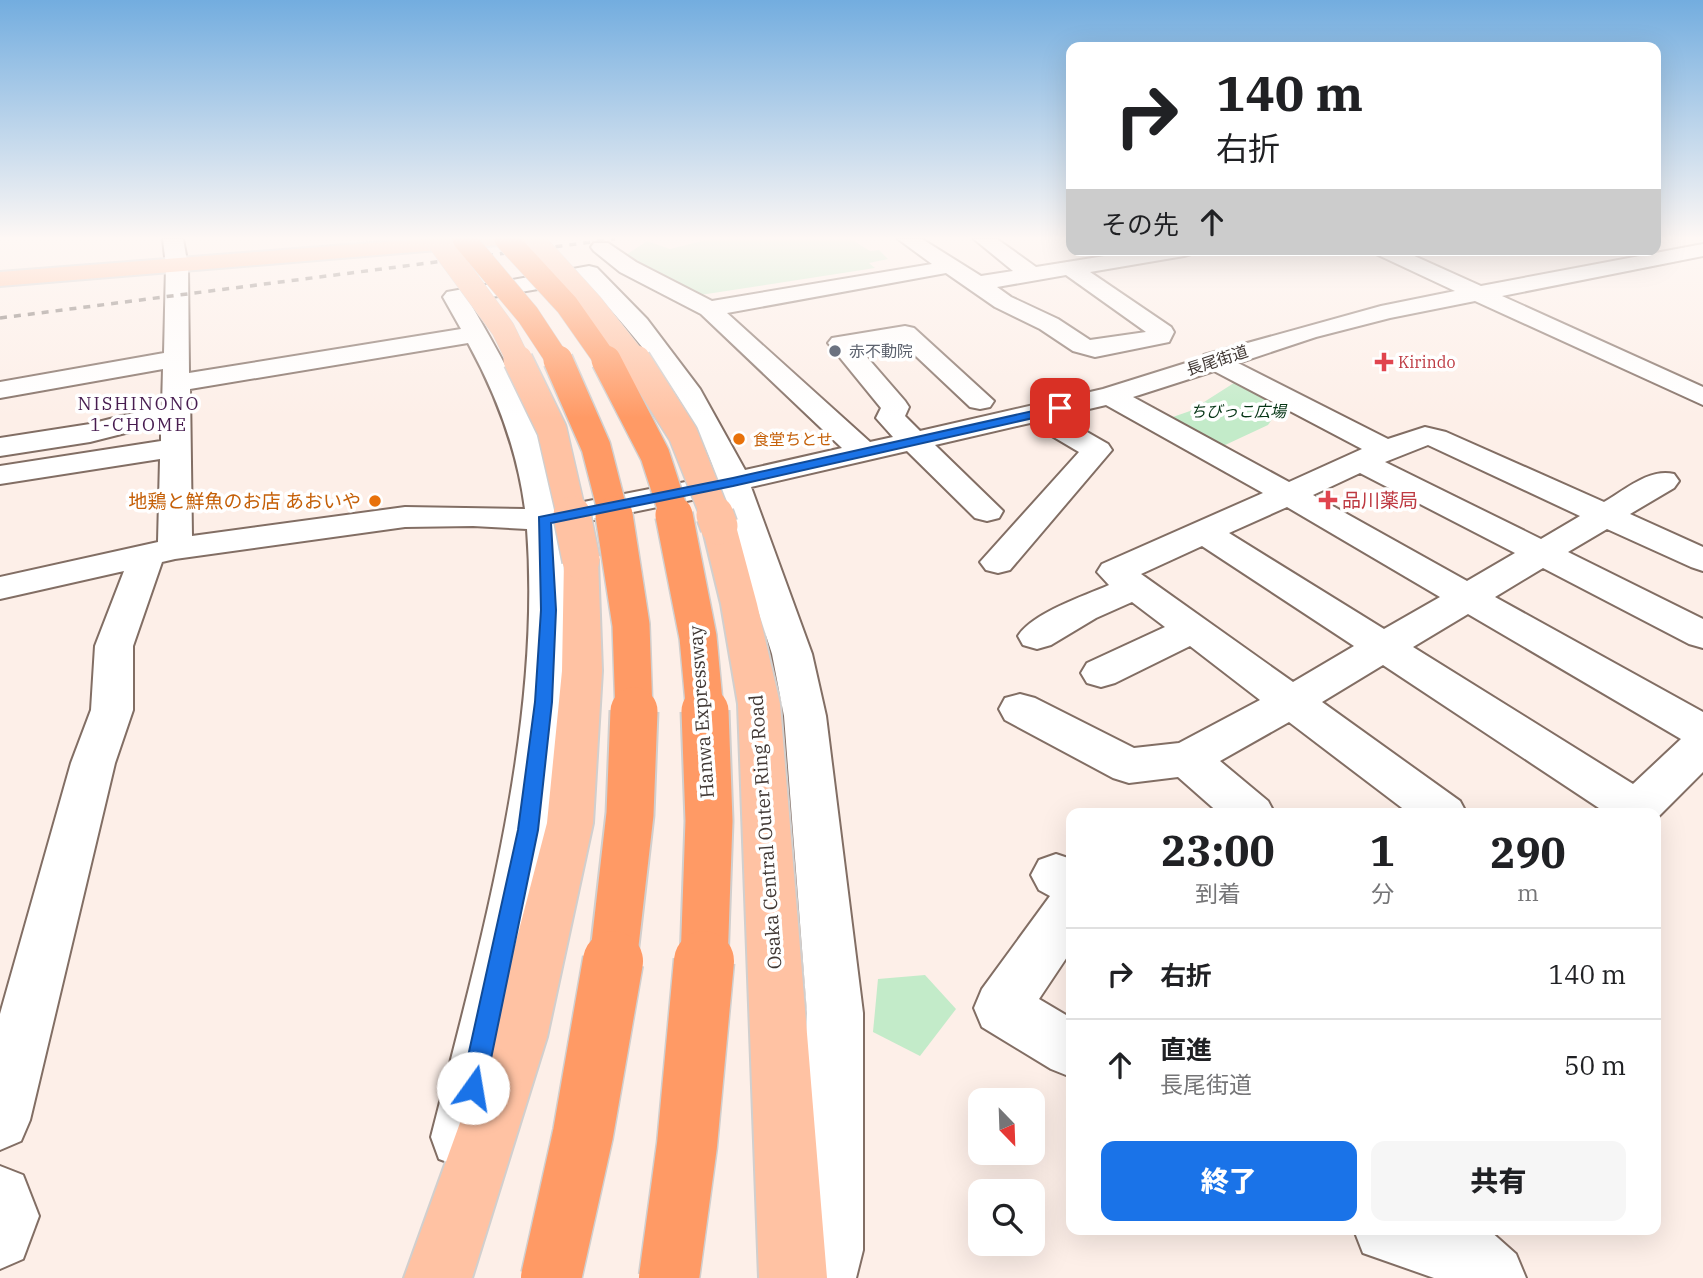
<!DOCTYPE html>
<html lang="ja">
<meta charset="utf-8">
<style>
:root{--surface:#fff;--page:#f6f6f6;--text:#202124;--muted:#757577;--line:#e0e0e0;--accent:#1a73e8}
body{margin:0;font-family:"IBM Plex Serif","Noto Sans JP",serif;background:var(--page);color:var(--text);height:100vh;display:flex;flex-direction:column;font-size:26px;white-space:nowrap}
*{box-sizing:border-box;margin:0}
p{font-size:23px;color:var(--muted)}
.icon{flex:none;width:38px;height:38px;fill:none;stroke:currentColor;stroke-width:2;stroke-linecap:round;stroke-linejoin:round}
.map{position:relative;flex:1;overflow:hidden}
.panel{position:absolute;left:1066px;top:808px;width:595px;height:427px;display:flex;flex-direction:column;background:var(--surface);border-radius:14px;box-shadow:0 7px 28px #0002}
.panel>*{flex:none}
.hud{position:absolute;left:1066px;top:42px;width:595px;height:214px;border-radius:14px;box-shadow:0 7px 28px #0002;background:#fff;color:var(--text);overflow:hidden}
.needle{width:46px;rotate:157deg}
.controls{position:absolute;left:968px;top:1088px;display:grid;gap:14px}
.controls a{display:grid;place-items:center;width:77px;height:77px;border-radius:14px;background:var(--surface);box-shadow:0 7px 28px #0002;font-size:35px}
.pin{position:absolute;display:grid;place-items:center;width:60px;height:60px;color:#fff;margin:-30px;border-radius:14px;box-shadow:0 4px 10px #0006}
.me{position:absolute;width:77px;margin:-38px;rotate:13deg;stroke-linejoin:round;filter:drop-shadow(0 0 5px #0008)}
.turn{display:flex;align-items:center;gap:24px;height:147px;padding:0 35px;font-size:32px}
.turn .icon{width:91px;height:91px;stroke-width:2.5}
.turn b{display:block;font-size:49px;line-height:60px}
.then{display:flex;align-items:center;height:66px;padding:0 35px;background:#0003;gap:14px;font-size:26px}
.eta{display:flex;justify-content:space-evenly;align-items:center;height:119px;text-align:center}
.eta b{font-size:42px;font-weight:800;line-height:49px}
.action{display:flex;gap:14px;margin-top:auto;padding:14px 35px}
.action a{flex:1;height:80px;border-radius:14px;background:var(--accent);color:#fff;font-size:28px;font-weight:800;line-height:80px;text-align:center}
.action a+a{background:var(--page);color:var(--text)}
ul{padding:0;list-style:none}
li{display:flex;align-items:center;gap:21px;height:91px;padding:0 35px;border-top:2px solid var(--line)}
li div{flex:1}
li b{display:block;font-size:26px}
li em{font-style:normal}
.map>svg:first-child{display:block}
.green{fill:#c3ebc9}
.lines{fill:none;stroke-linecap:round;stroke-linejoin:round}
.minor-casing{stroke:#826e64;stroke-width:4}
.major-casing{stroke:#d1cfce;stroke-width:4}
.minor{fill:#fff;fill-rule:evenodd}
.major{fill:#ffc2a3;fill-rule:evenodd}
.rail{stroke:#7a706b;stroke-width:3.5;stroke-dasharray:7 7;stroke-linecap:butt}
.major-bridge-far2-casing{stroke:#d1cfce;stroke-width:24;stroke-linecap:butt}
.major-bridge-far1-casing{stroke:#d1cfce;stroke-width:32;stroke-linecap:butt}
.major-bridge-casing{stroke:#d1cfce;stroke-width:40;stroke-linecap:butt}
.highway-bridge-far4-casing{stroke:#d1cfce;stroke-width:24;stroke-linecap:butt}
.highway-bridge-far3-casing{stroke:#d1cfce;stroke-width:32;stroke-linecap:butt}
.highway-bridge-far2-casing{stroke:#d1cfce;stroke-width:40;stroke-linecap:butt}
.highway-bridge-far1-casing{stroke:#d1cfce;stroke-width:51;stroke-linecap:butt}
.highway-bridge-casing{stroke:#d1cfce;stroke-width:63;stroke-linecap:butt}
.major-bridge-far2{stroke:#ffc2a3;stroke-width:23}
.major-bridge-far1{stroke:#ffc2a3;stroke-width:29}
.major-bridge{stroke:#ffc2a3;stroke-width:37}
.highway-bridge-far4{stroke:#ff9a65;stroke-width:23}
.highway-bridge-far3{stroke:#ff9a65;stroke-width:29}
.highway-bridge-far2{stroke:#ff9a65;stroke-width:37}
.highway-bridge-far1{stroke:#ff9a65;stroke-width:47}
.highway-bridge{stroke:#ff9a65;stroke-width:60}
.route{fill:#1a73e8;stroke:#114b97;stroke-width:2}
.worship-dot{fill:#6b7280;stroke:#fff;stroke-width:2.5}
.health-dot{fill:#e0444e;stroke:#fff;stroke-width:2.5}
.food-dot{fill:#e8710a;stroke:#fff;stroke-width:2.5}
.labels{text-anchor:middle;stroke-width:7;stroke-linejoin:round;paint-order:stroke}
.far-worship-label{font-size:16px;fill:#5b616d;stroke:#fff;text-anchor:start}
.far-street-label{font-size:16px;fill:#413834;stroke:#fff}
.far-health-label{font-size:16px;fill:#be3a42;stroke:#fff;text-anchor:start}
.far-park-label{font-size:16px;font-style:italic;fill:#063616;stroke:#fff}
.far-food-label{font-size:16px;fill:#c56008;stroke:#fff;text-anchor:start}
.far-neighbourhood-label{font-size:18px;letter-spacing:2px;fill:#471c50;stroke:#fff}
.health-label{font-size:19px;fill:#be3a42;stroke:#fff;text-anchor:start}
.food-label{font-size:19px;fill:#c56008;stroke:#fff;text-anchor:end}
.street-label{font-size:19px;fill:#413834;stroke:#fff}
</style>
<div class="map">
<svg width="1703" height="1278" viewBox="0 0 1703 1278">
<rect width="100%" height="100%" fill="#fdefe8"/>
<g class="green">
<polygon points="710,239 851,239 870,251 879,250 888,259 869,263 875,268 700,295 626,255 647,241 670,249"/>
<polygon points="1237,381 1282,405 1268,425 1223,446 1170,418 1190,411"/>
<polygon points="925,975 956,1009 920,1056 873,1032 878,979"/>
</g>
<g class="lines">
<g class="minor-casing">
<g id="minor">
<path d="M163 239H183L188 266 189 373 461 329 443 297 447 292 589 266 597 268 647 319 700 389 745 470 842 448 701 314 620 272 594 251 591 247 594 243H608L636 262 712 301 932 264 898 239H922L981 276 1013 271 974 239H997L1036 267 1142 250H1194L1191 254 1184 256 1090 272 1171 327 1174 332 1169 342 1095 357 1073 351 1040 329 995 307 946 273 727 313 870 442 893 437 876 418 881 408 828 343 832 338 905 326 914 328 994 401 990 407 980 409 970 407 900 341 859 348 905 401 909 407 905 416 920 431 1103 389 1202 358 1204 355 1381 306 1455 291 1376 254 1373 250H1401L1481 286 1703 244V256L1502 296 1703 387V405L1475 301 1390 318 1316 337 1238 363 1388 439 1425 427 1446 432 1604 502C1625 490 1649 468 1674 474L1679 481 1674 488 1630 514 1703 547V571L1691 567 1607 529 1568 552 1703 619V648L1689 644 1543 568 1495 597 1703 712V772L1656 819V814H1608L1383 665 1322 702 1460 801 1467 814H1410L1289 722 1220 761 1268 801 1275 814H1220L1178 777 1129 783 1113 778 1005 720 999 709 1005 698 1020 694 1035 698 1134 748 1179 743 1260 700 1190 646 1115 683 1101 687 1087 683 1081 673 1087 663 1165 627 1132 602 1096 618 1051 645 1037 649 1023 645 1018 636C1032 613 1084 596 1109 585L1097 572 1102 564 1263 493 1106 405 1059 416 1108 444 1112 450 1010 570 998 573 986 570 980 562 1079 452 1030 423 935 445 1003 511 999 518 987 521 975 518 907 451 751 487 812 654 826 716 863 1013V1250L856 1278H788L797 1250 807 1013 784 716 772 654 721 494 560 527C584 728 533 941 491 1137L483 1159 461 1167 439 1159 431 1137C480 945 542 729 527 529L473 526 405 527 175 559 162 562 133 646V710L115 763 30 1120 21 1141 0 1150V1014L71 763 91 710 95 646 124 571 0 599V577L158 542 160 459 0 484V466L161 441V424L90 442 0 456V438L90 424 162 406 163 369 0 398V382L164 353 166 266ZM1066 275 1146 332 1090 340 1058 319 1011 297 997 287ZM584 281C636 336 692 402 716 476L558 507C544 431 508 368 469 301ZM468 343C497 396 517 449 525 509L405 507 192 536 190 389ZM1214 371 1362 449 1289 482 1133 397ZM1428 445 1580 516 1541 539 1385 462ZM1360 473 1515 553 1467 581 1313 495ZM1287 507 1440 597 1384 629 1229 533ZM1202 546 1354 646 1293 682 1141 574ZM1468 614 1681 739 1633 784 1413 647Z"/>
<polygon points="1056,854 1071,859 1071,951 1039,999 1071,1018 1071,1077 1051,1069 982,1027 974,1008 982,989 1050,896 1039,890 1031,875 1039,860"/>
<polygon points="0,1166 23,1175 39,1216 23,1259 0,1269"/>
<polygon points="1354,1230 1489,1230 1516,1254 1526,1278 1434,1278 1363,1253"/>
</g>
</g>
<g class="major-casing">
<g id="major">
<polygon points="422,239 509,239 506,243 499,245 0,286 0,272"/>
<polygon points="719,516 731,519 736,526 757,604 780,704 827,1278 759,1278 738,704 721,604 702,526 707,519"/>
<polygon points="581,549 593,553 598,560 602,671 593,823 547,1037 472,1278 404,1278 491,1037 547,823 562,671 564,560 569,553"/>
</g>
</g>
<use href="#minor" class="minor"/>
<use href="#major" class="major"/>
<polyline class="rail" points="0,318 615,239"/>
<g class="major-bridge-far2-casing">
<g id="major-bridge-far2">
<polyline points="437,239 503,329 519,362"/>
<polyline points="532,239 591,304 637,362"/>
</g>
</g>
<g class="major-bridge-far1-casing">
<g id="major-bridge-far1">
<polyline points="518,360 552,430 572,517"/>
<polyline points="636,360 683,434 716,517"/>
</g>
</g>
<g class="major-bridge-casing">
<g id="major-bridge">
<polyline points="572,515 581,560"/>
<polyline points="715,515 719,526"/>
</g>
</g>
<g class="highway-bridge-far4-casing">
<g id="highway-bridge-far4">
<polyline points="464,239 528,315 559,362"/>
<polyline points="506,239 567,305 607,362"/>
</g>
</g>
<g class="highway-bridge-far3-casing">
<g id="highway-bridge-far3">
<polyline points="558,360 596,447 614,517"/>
<polyline points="606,360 655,455 675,517"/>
</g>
</g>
<g class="highway-bridge-far2-casing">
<g id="highway-bridge-far2">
<polyline points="614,515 631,625 634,713"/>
<polyline points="674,515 698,637 705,713"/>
</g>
</g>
<g class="highway-bridge-far1-casing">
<g id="highway-bridge-far1">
<polyline points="613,962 630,814 634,711"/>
<polyline points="704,962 709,821 705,711"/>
</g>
</g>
<g class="highway-bridge-casing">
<g id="highway-bridge">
<polyline points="551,1278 583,1134 613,961"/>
<polyline points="669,1278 687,1145 704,961"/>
</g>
</g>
<use href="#major-bridge-far2" class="major-bridge-far2"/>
<use href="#major-bridge-far1" class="major-bridge-far1"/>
<use href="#major-bridge" class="major-bridge"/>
<use href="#highway-bridge-far4" class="highway-bridge-far4"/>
<use href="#highway-bridge-far3" class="highway-bridge-far3"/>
<use href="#highway-bridge-far2" class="highway-bridge-far2"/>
<use href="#highway-bridge-far1" class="highway-bridge-far1"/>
<use href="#highway-bridge" class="highway-bridge"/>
</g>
<linearGradient id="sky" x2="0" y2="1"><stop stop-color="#73addf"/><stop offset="0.57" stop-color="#fef8f5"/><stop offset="1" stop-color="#fef8f5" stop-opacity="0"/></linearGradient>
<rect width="1703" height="418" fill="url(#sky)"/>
<polygon class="route" points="1060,405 1066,408 1064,411 733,486 551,523 556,610 552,702 538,830 485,1088 481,1097 473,1100 464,1097 461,1088 518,830 535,702 541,610 539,517 733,478"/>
<circle class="worship-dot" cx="835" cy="351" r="7"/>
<g class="health-dot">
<path d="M1380.5 351.5h7v7h7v7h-7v7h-7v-7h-7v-7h7z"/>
<path d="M1324.5 489.5h7v7h7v7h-7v7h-7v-7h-7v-7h7z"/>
</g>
<g class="food-dot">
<circle cx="739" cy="439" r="7"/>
<circle cx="375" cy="501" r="7"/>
</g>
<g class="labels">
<g class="far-worship-label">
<text x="849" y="357">赤不動院</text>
</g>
<g class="far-street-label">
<text transform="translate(1217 360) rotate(-18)" y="6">長尾街道</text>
</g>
<g class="far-health-label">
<text x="1398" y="368">Kirindo</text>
</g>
<g class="far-park-label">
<text x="1238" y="417">ちびっこ広場</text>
</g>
<g class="far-food-label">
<text x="753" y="445">食堂ちとせ</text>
</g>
<g class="far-neighbourhood-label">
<text x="139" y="410">NISHINONO<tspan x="139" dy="21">1-CHOME</tspan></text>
</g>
<g class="health-label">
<text x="1342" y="507">品川薬局</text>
</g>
<g class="food-label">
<text x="361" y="508">地鶏と鮮魚のお店 あおいや</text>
</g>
<g class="street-label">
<text transform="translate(701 712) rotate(-94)" y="7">Hanwa Expressway</text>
<text transform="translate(765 832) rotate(-94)" y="7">Osaka Central Outer Ring Road</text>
</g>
</g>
</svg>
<div class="controls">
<a><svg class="needle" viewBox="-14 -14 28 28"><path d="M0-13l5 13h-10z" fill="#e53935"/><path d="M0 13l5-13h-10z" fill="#757577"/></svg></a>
<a><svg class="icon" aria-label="search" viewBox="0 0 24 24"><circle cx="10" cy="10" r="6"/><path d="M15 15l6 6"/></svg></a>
</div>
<div class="pin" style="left:1060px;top:408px;background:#d93025"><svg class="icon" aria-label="arrive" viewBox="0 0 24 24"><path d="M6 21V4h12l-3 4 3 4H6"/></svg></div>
<svg class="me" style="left:473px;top:1088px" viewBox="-20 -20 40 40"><circle r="19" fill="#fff"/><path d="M0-13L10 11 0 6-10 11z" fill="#1a73e8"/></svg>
<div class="hud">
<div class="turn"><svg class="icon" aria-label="right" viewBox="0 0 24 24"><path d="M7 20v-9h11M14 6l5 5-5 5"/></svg><div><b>140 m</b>右折</div></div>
<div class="then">その先<svg class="icon" aria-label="ahead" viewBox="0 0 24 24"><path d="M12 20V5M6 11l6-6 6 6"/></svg></div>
</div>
<section class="panel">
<div class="eta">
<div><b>23:00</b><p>到着</p></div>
<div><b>1</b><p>分</p></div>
<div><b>290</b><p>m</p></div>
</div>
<ul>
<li><svg class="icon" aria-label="right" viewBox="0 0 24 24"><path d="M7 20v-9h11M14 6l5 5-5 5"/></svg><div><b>右折</b></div><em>140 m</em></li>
<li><svg class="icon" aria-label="ahead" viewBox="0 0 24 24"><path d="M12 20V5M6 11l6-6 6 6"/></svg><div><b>直進</b><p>長尾街道</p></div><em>50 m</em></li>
</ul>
<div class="action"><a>終了</a><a>共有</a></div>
</section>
</div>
